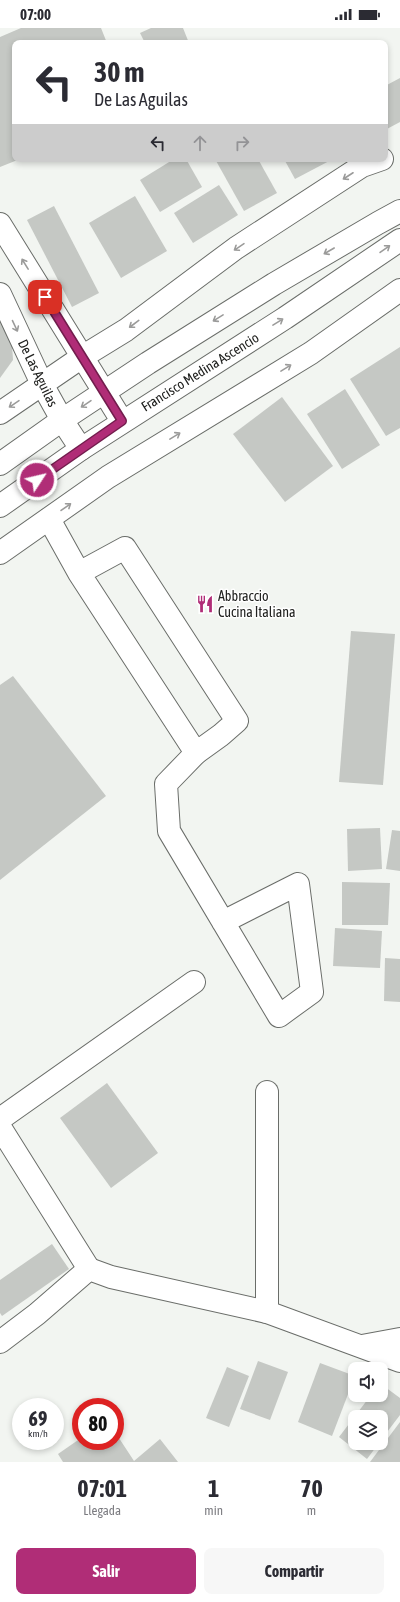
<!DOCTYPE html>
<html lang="es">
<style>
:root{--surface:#fff;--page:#f7f7f7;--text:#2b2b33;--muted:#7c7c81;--accent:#b02d77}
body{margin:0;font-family:"Asap Condensed",sans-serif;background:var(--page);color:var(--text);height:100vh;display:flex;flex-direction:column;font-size:15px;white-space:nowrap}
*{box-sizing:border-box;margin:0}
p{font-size:13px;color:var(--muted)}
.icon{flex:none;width:22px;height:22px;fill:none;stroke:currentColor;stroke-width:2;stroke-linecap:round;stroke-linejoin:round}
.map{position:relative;height:1434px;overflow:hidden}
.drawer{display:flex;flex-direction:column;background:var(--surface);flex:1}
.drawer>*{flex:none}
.guide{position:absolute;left:12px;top:12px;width:376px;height:122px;border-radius:8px;box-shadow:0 2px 6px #0003;background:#fff;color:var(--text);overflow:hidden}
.tools{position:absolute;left:348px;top:1334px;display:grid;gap:8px}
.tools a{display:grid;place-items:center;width:40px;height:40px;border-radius:8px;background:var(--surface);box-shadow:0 2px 6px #0003;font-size:20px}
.speed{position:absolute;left:12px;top:1370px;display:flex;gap:8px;font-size:20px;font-weight:700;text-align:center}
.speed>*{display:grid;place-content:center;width:52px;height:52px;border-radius:50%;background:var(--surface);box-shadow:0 2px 6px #0003;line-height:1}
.speed small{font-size:10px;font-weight:400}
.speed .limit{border:6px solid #d22;background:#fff;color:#111}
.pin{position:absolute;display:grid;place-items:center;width:34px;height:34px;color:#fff;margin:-17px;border-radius:8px;box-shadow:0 2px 6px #0006}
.me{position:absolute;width:44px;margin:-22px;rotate:55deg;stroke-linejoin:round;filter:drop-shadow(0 0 3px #0008)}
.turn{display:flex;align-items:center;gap:14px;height:84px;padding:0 16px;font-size:18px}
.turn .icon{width:52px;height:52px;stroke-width:2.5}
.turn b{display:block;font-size:28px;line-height:34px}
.lanes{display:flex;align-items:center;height:38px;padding:0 16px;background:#0003;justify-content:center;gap:20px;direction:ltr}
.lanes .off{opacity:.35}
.eta{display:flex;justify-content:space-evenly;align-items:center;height:68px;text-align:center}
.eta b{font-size:24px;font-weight:700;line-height:28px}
.cta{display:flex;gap:8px;margin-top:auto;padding:8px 16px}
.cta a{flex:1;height:46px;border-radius:8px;background:var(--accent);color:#fff;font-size:16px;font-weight:700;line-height:46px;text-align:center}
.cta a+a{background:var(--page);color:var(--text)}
.status{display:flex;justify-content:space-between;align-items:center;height:28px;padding:0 20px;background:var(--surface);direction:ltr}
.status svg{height:11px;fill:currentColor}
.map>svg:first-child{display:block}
.building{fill:#c5c8c4}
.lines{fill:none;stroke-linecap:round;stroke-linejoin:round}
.minor-casing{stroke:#6a6d69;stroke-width:24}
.major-casing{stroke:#6a6d69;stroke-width:24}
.highway-casing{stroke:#6a6d69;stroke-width:24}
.minor{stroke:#fff;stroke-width:22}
.major{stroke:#fff;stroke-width:22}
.highway{stroke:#fff;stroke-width:22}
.oneway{stroke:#9b9b9a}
.route-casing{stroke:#721d4d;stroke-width:10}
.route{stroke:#b02d77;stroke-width:7}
.labels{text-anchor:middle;stroke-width:3;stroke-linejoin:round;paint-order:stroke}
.street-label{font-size:14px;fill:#20211f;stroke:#fff}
.poi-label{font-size:14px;fill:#20211f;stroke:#fff;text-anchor:start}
</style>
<div class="status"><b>07:00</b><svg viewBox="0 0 49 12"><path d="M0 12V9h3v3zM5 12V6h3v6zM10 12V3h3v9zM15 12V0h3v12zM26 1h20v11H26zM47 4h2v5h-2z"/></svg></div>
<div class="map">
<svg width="400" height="1434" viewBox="0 0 400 1434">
<rect width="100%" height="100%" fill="#f2f5f1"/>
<g class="building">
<polygon points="21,0 101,0 107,15 15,15 15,131 20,131 0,139 0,9"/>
<polygon points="151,0 183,0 189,15 145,15 140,5"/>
<polygon points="400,50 400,94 385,102 385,58"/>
<polygon points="174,131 186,131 202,159 160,184 140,152"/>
<polygon points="215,131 258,131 277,165 244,183"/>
<polygon points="284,131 333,131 295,151"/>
<polygon points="219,157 238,187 193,215 174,185"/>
<polygon points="135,168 167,223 121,250 89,195"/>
<polygon points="54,178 99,265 72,279 27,192"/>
<polygon points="0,290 12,317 13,332 0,350"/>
<polygon points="400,319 400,400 386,408 350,351"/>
<polygon points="345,361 380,417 342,441 307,386"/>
<polygon points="282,369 333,438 285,474 233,406"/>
<polygon points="351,603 395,606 383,757 339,754"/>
<polygon points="13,648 106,768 0,852 0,657"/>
<polygon points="380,800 382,841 348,843 347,801"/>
<polygon points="392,802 400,803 400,843 386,841"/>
<polygon points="342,854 390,855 388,897 342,897"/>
<polygon points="335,900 382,903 380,940 333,938"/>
<polygon points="385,930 400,931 400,974 384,973"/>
<polygon points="107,1055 158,1125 111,1160 60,1090"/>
<polygon points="52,1216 69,1241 2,1288 0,1285 0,1252"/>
<polygon points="258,1333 288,1344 270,1392 240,1381"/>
<polygon points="320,1335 355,1348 332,1408 298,1394"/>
<polygon points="227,1339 249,1348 229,1399 206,1390"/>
<polygon points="381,1356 400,1370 400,1387 381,1412 381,1389 355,1389 355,1415 379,1415 367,1431 339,1409 371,1367 381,1367"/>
<polygon points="400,1394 400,1434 370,1434"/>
<polygon points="115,1404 134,1433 160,1411 178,1434 63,1434 58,1426 81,1410 81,1413 115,1413"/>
</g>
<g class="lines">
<g class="minor-casing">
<g id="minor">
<polyline points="0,196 122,393"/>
<polyline points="0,266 42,356 62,392 81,421"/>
<polyline points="49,491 79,545 196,725 221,707 237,693 125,520 79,545"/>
<polyline points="196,725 166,756 169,803 279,988 312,964 298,856 223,894"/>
<polyline points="0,1091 194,954"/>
<polyline points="0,1099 89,1241"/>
<polyline points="267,1284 267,1064"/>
<polyline points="0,1314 37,1286 89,1241 111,1249 267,1284 400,1333"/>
<polyline points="362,1318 400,1311"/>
</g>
</g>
<g class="major-casing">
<g id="major">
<polyline points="0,385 82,329 126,302 236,220 362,138 382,131"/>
<polyline points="0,525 108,449 311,325 400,262"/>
</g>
</g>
<g class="highway-casing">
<g id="highway">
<polyline points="0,436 62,392 148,335 274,256 378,195 400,183"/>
<polyline points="0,478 81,421 285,290 400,212"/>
</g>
</g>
<use href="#minor" class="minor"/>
<use href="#major" class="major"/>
<use href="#highway" class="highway"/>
</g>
<defs><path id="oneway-shaft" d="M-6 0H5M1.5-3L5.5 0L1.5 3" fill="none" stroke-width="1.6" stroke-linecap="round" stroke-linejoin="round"/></defs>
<g class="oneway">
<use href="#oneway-shaft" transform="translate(348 148) rotate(147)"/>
<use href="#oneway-shaft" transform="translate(239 219) rotate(146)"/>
<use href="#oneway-shaft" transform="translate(385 221) rotate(-35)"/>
<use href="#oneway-shaft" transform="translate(329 223) rotate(150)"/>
<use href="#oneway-shaft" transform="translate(25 236) rotate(-122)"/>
<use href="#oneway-shaft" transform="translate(218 290) rotate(148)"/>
<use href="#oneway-shaft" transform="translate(278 294) rotate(-32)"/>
<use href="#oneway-shaft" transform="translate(134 296) rotate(143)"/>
<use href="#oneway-shaft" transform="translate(15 298) rotate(65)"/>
<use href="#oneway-shaft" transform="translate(286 340) rotate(-32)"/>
<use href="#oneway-shaft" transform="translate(14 376) rotate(146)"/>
<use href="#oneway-shaft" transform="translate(86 376) rotate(146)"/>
<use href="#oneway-shaft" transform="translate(175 408) rotate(-31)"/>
<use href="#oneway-shaft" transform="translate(66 479) rotate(-35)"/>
</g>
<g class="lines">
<g class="route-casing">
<polyline id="route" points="37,452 122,393 45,269"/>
</g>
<use href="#route" class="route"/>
</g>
<defs>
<g id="restaurant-bare" transform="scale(1.38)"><path d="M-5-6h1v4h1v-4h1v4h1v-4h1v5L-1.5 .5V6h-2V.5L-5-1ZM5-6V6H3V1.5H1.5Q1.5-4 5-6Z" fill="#b02d77" stroke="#fff" stroke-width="2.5" paint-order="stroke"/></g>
</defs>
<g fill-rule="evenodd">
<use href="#restaurant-bare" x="205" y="576"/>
</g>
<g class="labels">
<g class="street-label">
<text transform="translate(200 344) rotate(-32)" y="5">Francisco Medina Ascencio</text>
<text transform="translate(38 345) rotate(64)" y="5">De Las Aguilas</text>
</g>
<g class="poi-label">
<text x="218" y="573">Abbraccio<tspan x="218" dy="16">Cucina Italiana</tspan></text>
</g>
</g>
</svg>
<div class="tools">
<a><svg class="icon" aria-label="sound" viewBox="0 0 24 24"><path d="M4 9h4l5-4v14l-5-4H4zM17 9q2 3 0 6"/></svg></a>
<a><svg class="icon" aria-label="layers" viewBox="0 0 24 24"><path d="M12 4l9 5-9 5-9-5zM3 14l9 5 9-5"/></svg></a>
</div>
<div class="speed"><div>69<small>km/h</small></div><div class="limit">80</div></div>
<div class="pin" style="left:45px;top:269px;background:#d93025"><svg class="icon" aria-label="arrive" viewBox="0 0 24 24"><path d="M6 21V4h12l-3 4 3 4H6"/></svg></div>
<svg class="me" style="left:37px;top:452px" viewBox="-20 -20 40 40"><circle r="17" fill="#b02d77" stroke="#fff" stroke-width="3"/><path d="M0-11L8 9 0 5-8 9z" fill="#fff"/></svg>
<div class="guide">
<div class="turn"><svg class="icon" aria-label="left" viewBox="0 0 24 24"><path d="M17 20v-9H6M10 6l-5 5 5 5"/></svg><div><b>30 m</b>De Las Aguilas</div></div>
<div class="lanes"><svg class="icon" aria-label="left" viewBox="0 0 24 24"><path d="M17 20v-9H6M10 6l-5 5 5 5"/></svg><svg class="icon off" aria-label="ahead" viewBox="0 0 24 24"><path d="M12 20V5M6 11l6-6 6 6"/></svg><svg class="icon off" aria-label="right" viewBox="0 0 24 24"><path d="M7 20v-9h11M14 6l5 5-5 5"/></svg></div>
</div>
</div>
<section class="drawer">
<div class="eta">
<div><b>07:01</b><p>Llegada</p></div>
<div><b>1</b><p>min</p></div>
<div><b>70</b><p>m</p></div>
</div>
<div class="cta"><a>Salir</a><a>Compartir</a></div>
</section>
